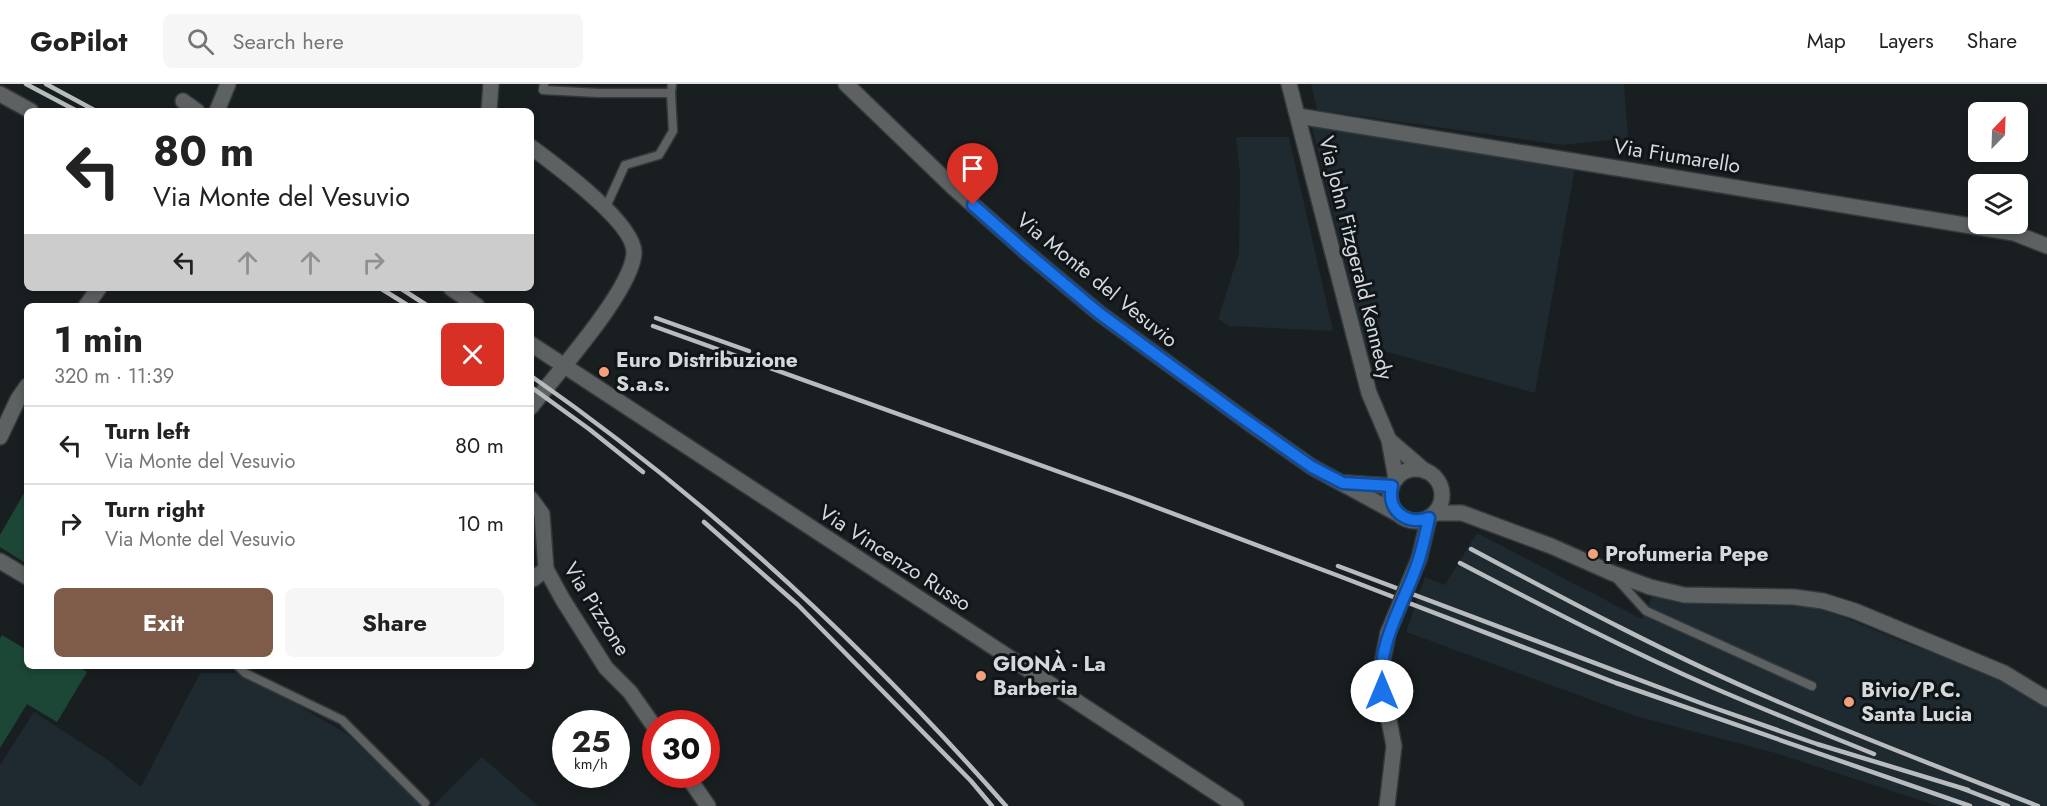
<!DOCTYPE html>
<meta charset="utf-8">
<style>
:root{--surface:#fff;--page:#f6f6f6;--text:#222;--muted:#767676;--line:#e0e0e0;--accent:#7f5b4a}
body{margin:0;font-family:Jost,sans-serif;background:var(--page);color:var(--text);height:100vh;display:flex;flex-direction:column;font-size:22px;white-space:nowrap}
*{box-sizing:border-box;margin:0}
p{font-size:20px;color:var(--muted)}
.icon{flex:none;width:33px;height:33px;fill:none;stroke:currentColor;stroke-width:2;stroke-linecap:round;stroke-linejoin:round}
.map{position:relative;flex:1;overflow:hidden}
.details{position:absolute;left:24px;top:219px;width:510px;height:366px;display:flex;flex-direction:column;background:var(--surface);border-radius:9px;box-shadow:0 3px 9px #0003}
.details>*{flex:none}
.banner{position:absolute;left:24px;top:24px;width:510px;height:183px;border-radius:9px;box-shadow:0 3px 9px #0003;background:#fff;color:var(--text);overflow:hidden}
.needle{width:39px;rotate:23deg}
.buttons{position:absolute;left:1968px;top:18px;display:grid;gap:12px}
.buttons a{display:grid;place-items:center;width:60px;height:60px;border-radius:9px;background:var(--surface);box-shadow:0 3px 9px #0003;font-size:30px}
.speed{position:absolute;left:552px;top:626px;display:flex;gap:12px;font-size:30px;font-weight:700;text-align:center}
.speed>*{display:grid;place-content:center;width:78px;height:78px;border-radius:50%;background:var(--surface);box-shadow:0 3px 9px #0003;line-height:1}
.speed small{font-size:15px;font-weight:400}
.speed .limit{border:9px solid #d22;background:#fff;color:#111}
.pin{position:absolute;display:grid;place-items:center;width:51px;height:51px;color:#fff;margin:-62px -26px;border-radius:50% 50% 50% 0;rotate:-45deg;box-shadow:0 0 6px #0007}
.pin .icon{rotate:45deg}
.me{position:absolute;width:66px;margin:-33px;rotate:0deg;stroke-linejoin:round;filter:drop-shadow(0 0 4px #0008)}
.turn{display:flex;align-items:center;gap:21px;height:126px;padding:0 30px;font-size:27px}
.turn .icon{width:78px;height:78px;stroke-width:2.5}
.turn b{display:block;font-size:42px;line-height:51px}
.lanes{display:flex;align-items:center;height:57px;padding:0 30px;background:#0003;justify-content:center;gap:30px;direction:ltr}
.lanes .off{opacity:.35}
.round{display:grid;place-items:center;flex:none;width:63px;height:63px;border-radius:9px;background:var(--page)}
.head{display:flex;align-items:center;justify-content:space-between;height:102px;padding:0 30px}
h1{font-size:36px;font-weight:700;line-height:45px}
.primary-button{display:flex;gap:12px;margin-top:auto;padding:12px 30px}
.primary-button a{flex:1;height:69px;border-radius:9px;background:var(--accent);color:#fff;font-size:24px;font-weight:700;line-height:69px;text-align:center}
.primary-button a+a{background:var(--page);color:var(--text)}
ul{padding:0;list-style:none}
li{display:flex;align-items:center;gap:18px;height:78px;padding:0 30px;border-top:2px solid var(--line)}
li div{flex:1}
li b{display:block;font-size:22px}
li em{font-style:normal}
header{display:flex;align-items:center;gap:36px;box-sizing:border-box;height:84px;padding:0 30px;background:var(--surface);border-bottom:2px solid var(--line)}
header strong{font-size:28px}
nav{display:flex;gap:33px;margin-inline-start:auto;font-size:21px}
.search{width:420px;height:54px;background:var(--page);display:flex;align-items:center;gap:15px;box-sizing:border-box;padding:0 21px;border-radius:9px;color:var(--muted);font-size:22px}
.map>svg:first-child{display:block}
.built{fill:#1e2930}
.green{fill:#1c4736}
.lines{fill:none;stroke-linecap:round;stroke-linejoin:round}
.lane-casing{stroke:#33383b;stroke-width:11}
.street-casing{stroke:#33383b;stroke-width:18}
.lane{stroke:#5d6161;stroke-width:8}
.street{stroke:#5d6161;stroke-width:15}
.rail{stroke:#b8bcbe;stroke-width:4.5}
.street-bridge-casing{stroke:#33383b;stroke-width:18;stroke-linecap:butt}
.street-bridge{stroke:#5d6161;stroke-width:15}
.route-casing{stroke:#114b97;stroke-width:15}
.route{stroke:#1a73e8;stroke-width:10}
.poi-dot{fill:#f1a17b;stroke:#101518;stroke-width:2}
.labels{text-anchor:middle;stroke-width:6;stroke-linejoin:round;paint-order:stroke}
.street-label{font-size:21px;fill:#d5d9db;stroke:#101518}
.poi-label{font-size:21px;font-weight:bold;fill:#d5d9db;stroke:#101518;text-anchor:start}
</style>
<header>
<strong>GoPilot</strong>
<div class="search"><svg class="icon" aria-label="search" viewBox="0 0 24 24"><circle cx="10" cy="10" r="6"/><path d="M15 15l6 6"/></svg>Search here</div>
<nav><a>Map</a><a>Layers</a><a>Share</a></nav>
</header>
<div class="map">
<svg width="2047" height="722" viewBox="0 0 2047 722">
<rect width="100%" height="100%" fill="#191e21"/>
<g class="built">
<polygon points="1311,0 1624,0 1628,54 1562,61 1317,26"/>
<polygon points="1311,40 1575,84 1535,309 1366,262"/>
<polygon points="1236,53 1289,53 1333,247 1229,242 1218,235 1239,169 1240,89"/>
<polygon points="1477,449 1642,535 1653,511 1677,519 1695,520 1814,523 1841,532 1908,560 1998,592 2047,615 2047,722 1938,722 1775,669 1635,632 1406,548 1425,493 1445,501"/>
<polygon points="200,589 237,589 291,617 347,650 423,722 0,722 0,681 34,628 108,676 141,703"/>
<polygon points="482,673 538,722 433,722"/>
</g>
<g class="green">
<polygon points="27,404 27,480 0,463 0,451"/>
<polygon points="2,551 27,566 27,582 77,582 87,588 57,638 27,620 0,664 0,555"/>
</g>
<g class="lines">
<g class="lane-casing">
<g id="lane">
<polyline points="544,0 543,6 598,9 671,9 672,0"/>
<polyline points="605,125 625,81 659,71 673,47 671,9"/>
<polyline points="1616,494 1646,527 1812,602"/>
<polyline points="238,582 245,589 342,636 425,719"/>
</g>
</g>
<g class="street-casing">
<g id="street">
<polyline points="846,0 955,105 1026,168 1099,229 1252,341 1312,383 1398,430"/>
<polyline points="1289,0 1369,309 1389,356 1396,395"/>
<polyline points="0,10 31,27"/>
<polyline points="183,17 197,27"/>
<polyline points="217,27 228,0"/>
<polyline points="489,27 491,0"/>
<polyline points="1298,32 2014,149 2047,162"/>
<path d="M531 63C554 80 635 139 634 169 632 207 555 291 531 323"/>
<polyline points="451,204 477,222"/>
<polyline points="86,222 99,204"/>
<polyline points="531,260 1236,722"/>
<polyline points="0,353 18,315 27,302"/>
<polyline points="1389,356 1425,387"/>
<circle cx="1416" cy="411" r="26"/>
<polyline points="1346,399 1392,402"/>
<polyline points="531,415 542,430 546,485 563,516 606,584 630,608 656,645"/>
<polyline points="1436,429 1462,429 1551,462 1612,489 1650,503 1684,511 1794,513 1823,517 1855,527 2004,589 2047,615"/>
<polyline points="1419,475 1429,434"/>
<polyline points="0,477 27,493"/>
<polyline points="531,494 533,495 546,485"/>
<polyline points="686,690 708,722"/>
<polyline points="1387,722 1394,662 1380,590 1388,549"/>
</g>
</g>
<use href="#lane" class="lane"/>
<use href="#street" class="street"/>
<g class="rail">
<polyline points="26,0 77,27"/>
<polyline points="46,0 96,27"/>
<polyline points="380,204 409,222"/>
<polyline points="400,204 428,222"/>
<polyline points="656,234 749,267"/>
<polyline points="653,242 1129,413 1339,492 1616,599 1970,722"/>
<path d="M531 292C706 414 865 562 1006 722"/>
<polyline points="531,303 589,345 643,388"/>
<polyline points="704,438 798,521 971,697 992,722"/>
<path d="M1471 465C1570 518 1669 571 1772 615 1859 653 1949 687 2038 722"/>
<path d="M1460 479C1544 523 1627 566 1714 604 1767 627 1820 648 1874 670"/>
<polyline points="1338,482 1706,621 1817,660 1968,706"/>
<polyline points="1961,704 2008,722"/>
</g>
<g class="street-bridge-casing">
<polyline id="street-bridge" points="1388,549 1419,475"/>
</g>
<use href="#street-bridge" class="street-bridge"/>
</g>
<g class="lines">
<g class="route-casing">
<path id="route" d="M973 121 1026 168 1099 229 1237 330 1312 383 1343 399 1392 402C1386 426 1406 442 1429 434 1426 448 1423 462 1419 475 1405 519 1376 558 1382 607"/>
</g>
<use href="#route" class="route"/>
</g>
<g class="poi-dot">
<circle cx="604" cy="288" r="6"/>
<circle cx="1593" cy="470" r="6"/>
<circle cx="981" cy="592" r="6"/>
<circle cx="1849" cy="618" r="6"/>
</g>
<g class="labels">
<g class="street-label">
<text transform="translate(1677 72) rotate(9)" y="7">Via Fiumarello</text>
<text transform="translate(1356 174) rotate(76)" y="7">Via John Fitzgerald Kennedy</text>
<text transform="translate(1097 196) rotate(39)" y="7">Via Monte del Vesuvio</text>
<text transform="translate(895 474) rotate(33)" y="7">Via Vincenzo Russo</text>
<text transform="translate(597 525) rotate(58)" y="7">Via Pizzone</text>
</g>
<g class="poi-label">
<text x="616" y="283">Euro Distribuzione<tspan x="616" dy="24">S.a.s.</tspan></text>
<text x="1605" y="477">Profumeria Pepe</text>
<text x="993" y="587">GIONÀ - La<tspan x="993" dy="24">Barberia</tspan></text>
<text x="1861" y="613">Bivio/P.C.<tspan x="1861" dy="24">Santa Lucia</tspan></text>
</g>
</g>
</svg>
<div class="buttons">
<a><svg class="needle" viewBox="-14 -14 28 28"><path d="M0-13l5 13h-10z" fill="#e53935"/><path d="M0 13l5-13h-10z" fill="#767676"/></svg></a>
<a><svg class="icon" aria-label="layers" viewBox="0 0 24 24"><path d="M12 4l9 5-9 5-9-5zM3 14l9 5 9-5"/></svg></a>
</div>
<div class="speed"><div>25<small>km/h</small></div><div class="limit">30</div></div>
<div class="pin" style="left:973px;top:121px;background:#d93025"><svg class="icon" aria-label="arrive" viewBox="0 0 24 24"><path d="M6 21V4h12l-3 4 3 4H6"/></svg></div>
<svg class="me" style="left:1382px;top:607px" viewBox="-20 -20 40 40"><circle r="19" fill="#fff"/><path d="M0-13L10 11 0 6-10 11z" fill="#1a73e8"/></svg>
<div class="banner">
<div class="turn"><svg class="icon" aria-label="left" viewBox="0 0 24 24"><path d="M17 20v-9H6M10 6l-5 5 5 5"/></svg><div><b>80 m</b>Via Monte del Vesuvio</div></div>
<div class="lanes"><svg class="icon" aria-label="left" viewBox="0 0 24 24"><path d="M17 20v-9H6M10 6l-5 5 5 5"/></svg><svg class="icon off" aria-label="ahead" viewBox="0 0 24 24"><path d="M12 20V5M6 11l6-6 6 6"/></svg><svg class="icon off" aria-label="ahead" viewBox="0 0 24 24"><path d="M12 20V5M6 11l6-6 6 6"/></svg><svg class="icon off" aria-label="right" viewBox="0 0 24 24"><path d="M7 20v-9h11M14 6l5 5-5 5"/></svg></div>
</div>
<section class="details">
<div class="head"><div><h1>1 min</h1><p>320 m · 11:39</p></div><a class="round" style="background:#d93025;color:#fff"><svg class="icon" aria-label="close" viewBox="0 0 24 24"><path d="M6 6l12 12M18 6L6 18"/></svg></a></div>
<ul>
<li><svg class="icon" aria-label="left" viewBox="0 0 24 24"><path d="M17 20v-9H6M10 6l-5 5 5 5"/></svg><div><b>Turn left</b><p>Via Monte del Vesuvio</p></div><em>80 m</em></li>
<li><svg class="icon" aria-label="right" viewBox="0 0 24 24"><path d="M7 20v-9h11M14 6l5 5-5 5"/></svg><div><b>Turn right</b><p>Via Monte del Vesuvio</p></div><em>10 m</em></li>
</ul>
<div class="primary-button"><a>Exit</a><a>Share</a></div>
</section>
</div>
